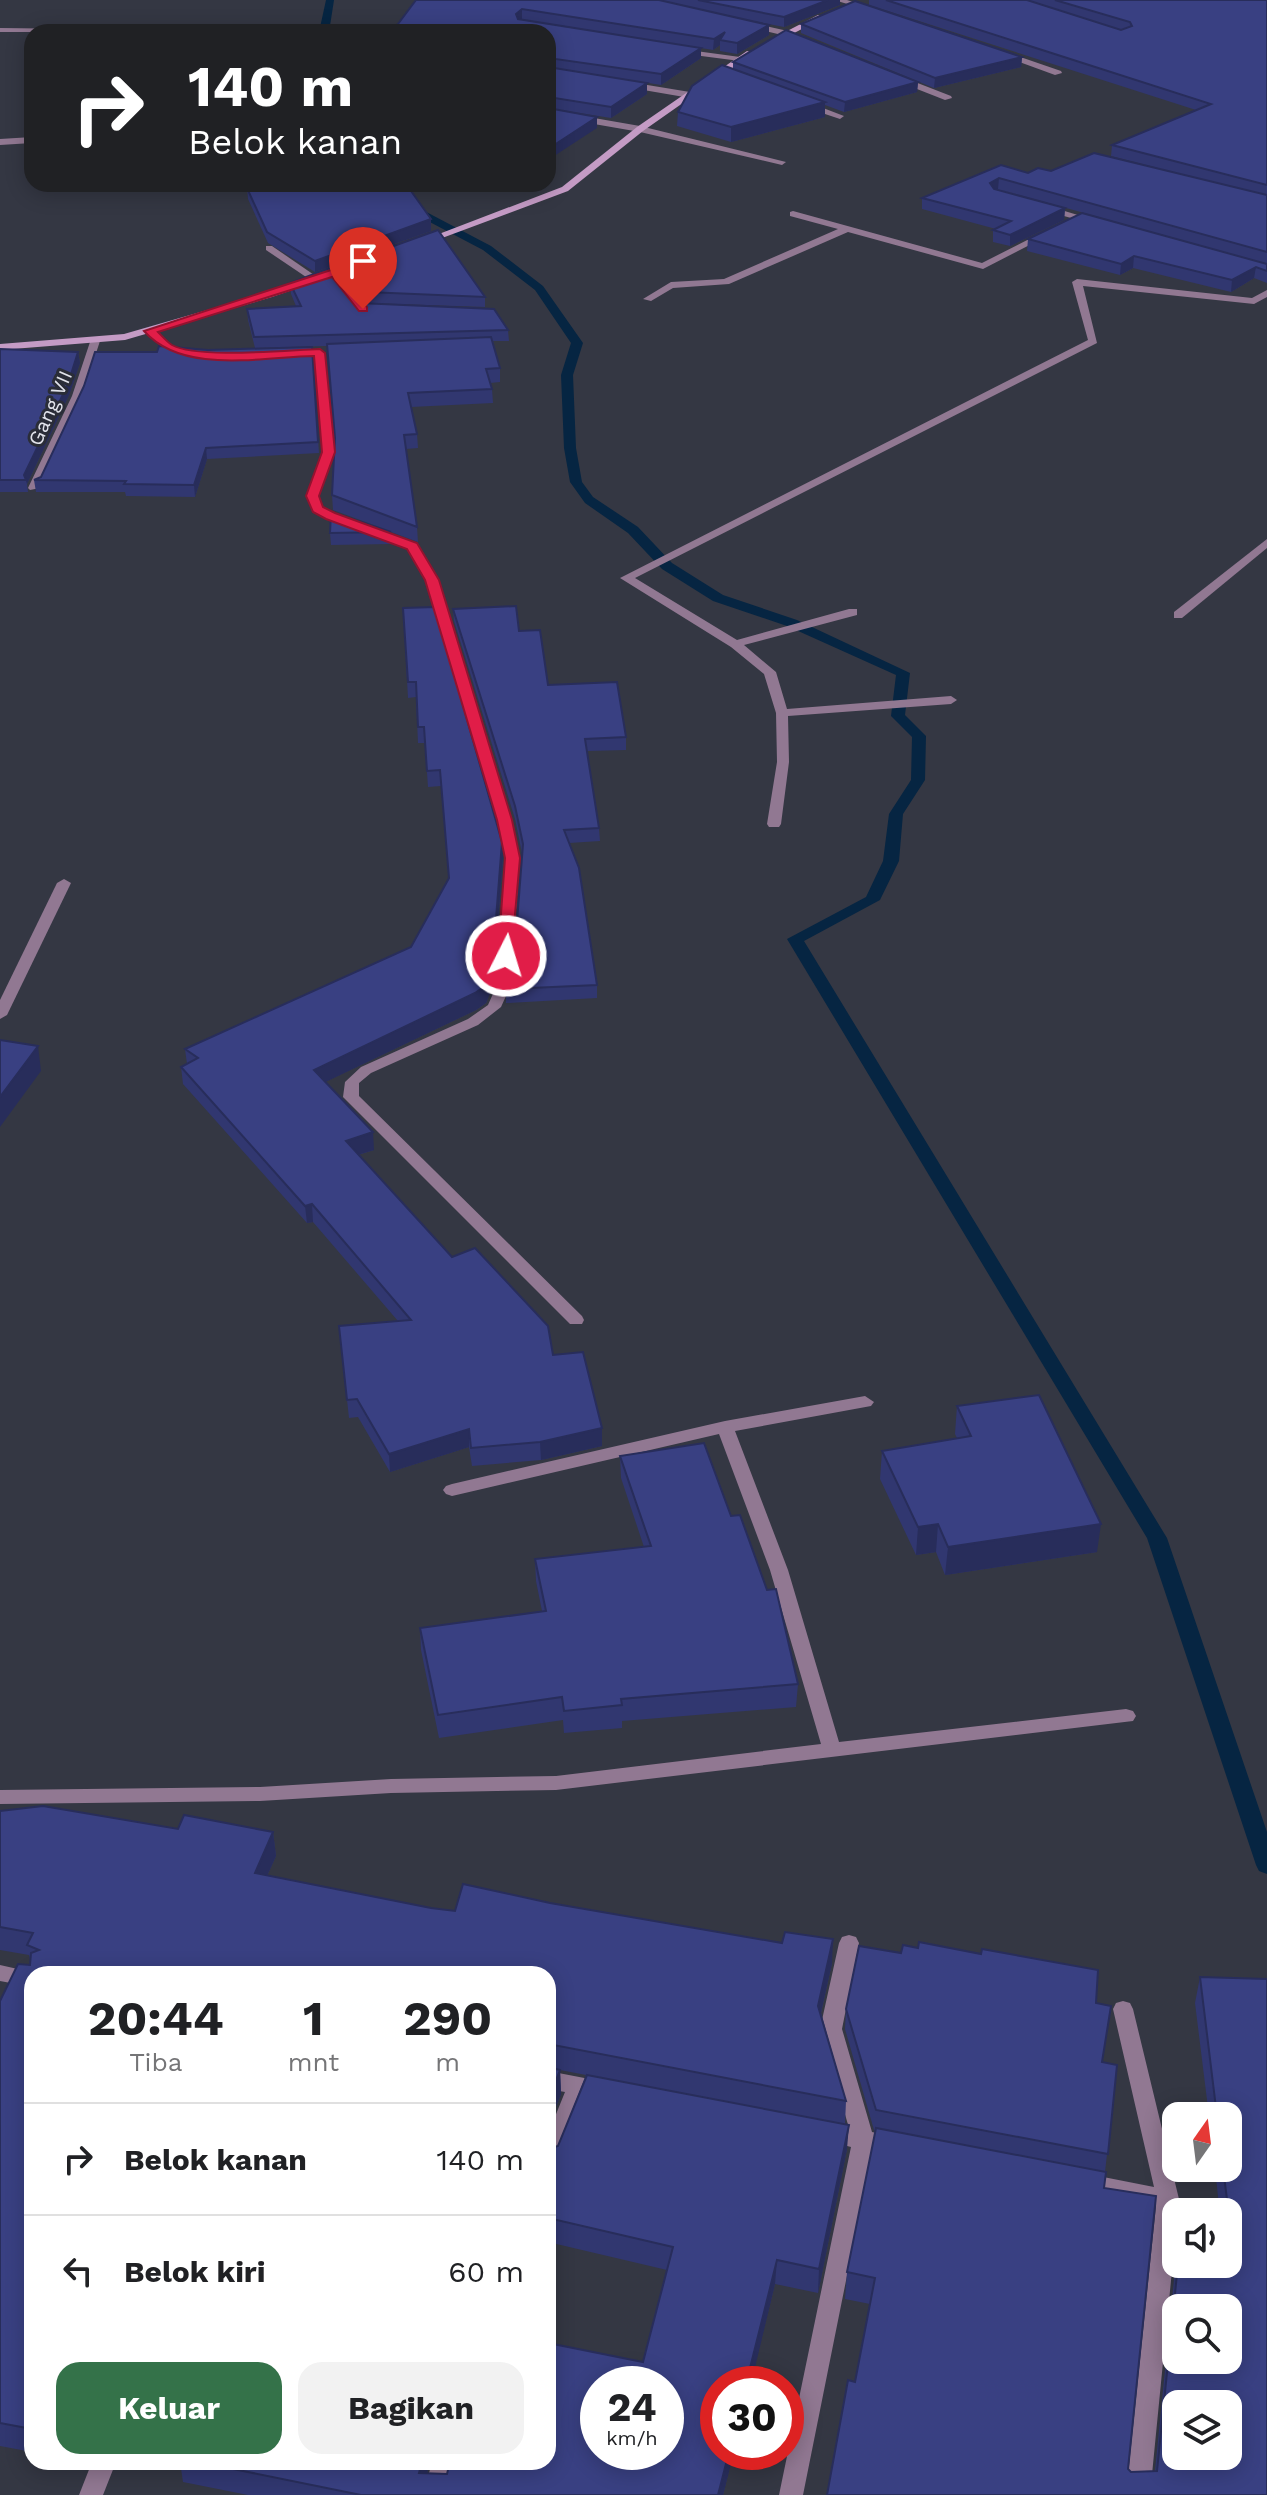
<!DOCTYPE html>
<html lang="id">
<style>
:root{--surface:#fff;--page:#f2f2f2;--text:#202124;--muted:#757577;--line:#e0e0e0;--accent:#347249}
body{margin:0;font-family:"Work Sans",sans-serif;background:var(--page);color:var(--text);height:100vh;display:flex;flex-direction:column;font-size:30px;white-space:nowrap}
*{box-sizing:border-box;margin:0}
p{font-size:26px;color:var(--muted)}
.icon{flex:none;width:44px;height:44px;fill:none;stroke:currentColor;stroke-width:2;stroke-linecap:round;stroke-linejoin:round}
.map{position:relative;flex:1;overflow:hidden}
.panel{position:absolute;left:24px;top:1966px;width:532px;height:504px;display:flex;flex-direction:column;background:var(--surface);border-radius:24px;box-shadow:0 4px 20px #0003}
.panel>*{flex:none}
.top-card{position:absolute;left:24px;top:24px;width:532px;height:168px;border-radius:24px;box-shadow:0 4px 20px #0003;background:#202124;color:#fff;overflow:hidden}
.needle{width:52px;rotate:14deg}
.controls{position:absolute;left:1162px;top:2102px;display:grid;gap:16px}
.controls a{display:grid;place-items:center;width:80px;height:80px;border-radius:16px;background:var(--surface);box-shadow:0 4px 20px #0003;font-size:40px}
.speed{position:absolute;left:580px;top:2366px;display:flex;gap:16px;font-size:40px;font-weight:700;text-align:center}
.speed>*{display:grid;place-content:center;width:104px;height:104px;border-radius:50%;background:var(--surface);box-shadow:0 4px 20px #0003;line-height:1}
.speed small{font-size:20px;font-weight:400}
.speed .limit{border:12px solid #d22;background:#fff;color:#111}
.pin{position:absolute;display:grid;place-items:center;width:68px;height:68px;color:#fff;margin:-82px -34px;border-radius:50% 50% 50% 0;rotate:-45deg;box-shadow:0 0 8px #0007}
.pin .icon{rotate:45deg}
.me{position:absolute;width:88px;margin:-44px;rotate:5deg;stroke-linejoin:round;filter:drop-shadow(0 0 6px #0008)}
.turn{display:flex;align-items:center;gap:28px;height:168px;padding:0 32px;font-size:36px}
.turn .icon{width:104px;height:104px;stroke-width:2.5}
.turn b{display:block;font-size:56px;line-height:68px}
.eta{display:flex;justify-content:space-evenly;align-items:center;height:136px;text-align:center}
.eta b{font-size:48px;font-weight:700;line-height:56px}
.button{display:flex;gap:16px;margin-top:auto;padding:16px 32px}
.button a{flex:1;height:92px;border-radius:24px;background:var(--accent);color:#fff;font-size:32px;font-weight:700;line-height:92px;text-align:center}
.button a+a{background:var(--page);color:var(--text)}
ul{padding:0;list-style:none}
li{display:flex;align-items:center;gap:24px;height:112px;padding:0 32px;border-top:2px solid var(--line)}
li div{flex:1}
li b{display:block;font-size:30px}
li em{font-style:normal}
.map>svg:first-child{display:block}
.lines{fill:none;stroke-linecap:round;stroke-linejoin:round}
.stream{fill:#062542;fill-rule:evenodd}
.lane{fill:#917892;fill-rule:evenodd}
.street{fill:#917892;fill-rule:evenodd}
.secondary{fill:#c49bc5;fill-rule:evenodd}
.wall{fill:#313770;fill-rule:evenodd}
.shaded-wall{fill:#282d5b}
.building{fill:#394082;stroke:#282d5b;stroke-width:2;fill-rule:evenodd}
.route{fill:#e11d48;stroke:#92132f;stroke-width:2}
.labels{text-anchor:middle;stroke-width:6;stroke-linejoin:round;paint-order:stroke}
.far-street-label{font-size:20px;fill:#e1e3eb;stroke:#2a2d38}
</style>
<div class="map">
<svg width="1267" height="2495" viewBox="0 0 1267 2495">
<rect width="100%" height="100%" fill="#343743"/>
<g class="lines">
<g class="stream">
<polygon points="326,0 334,0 329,32 319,32"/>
<polygon points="405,205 413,205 491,246 543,286 583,343 573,375 576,448 582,482 593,497 638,527 672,563 723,595 797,620 910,673 905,715 926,736 925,780 903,814 899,861 880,900 804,941 1167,1538 1267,1832 1267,1874 1259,1871 1256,1865 1147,1538 787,939 866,897 883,861 889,814 911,780 912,737 891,716 896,675 787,626 713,601 662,569 628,533 585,503 570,482 564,448 561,375 571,343 535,290 483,250 405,209"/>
</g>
<polygon class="lane" points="266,246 272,246 320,279 312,281 266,250"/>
<g class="street">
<polygon points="834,0 847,0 875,9 871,11"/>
<polygon points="747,22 788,31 805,42 798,44 782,35 744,26"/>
<polygon points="0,28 169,30 173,32 0,32"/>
<polygon points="681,49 740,57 744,59 740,61 678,53"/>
<polygon points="1003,51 1061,71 1062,73 1055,75 1000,55"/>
<polygon points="897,75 951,96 952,98 945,100 894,80 894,76"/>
<polygon points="629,82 690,92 694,95 690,98 626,87 626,83"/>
<polygon points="804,103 810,103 844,116 840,119 804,107"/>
<polygon points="548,110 640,126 786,162 782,165 640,132 548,116"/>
<polygon points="32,137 32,143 0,145 0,139"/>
<polygon points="1042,206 1048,206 1101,222 1093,224 1042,210"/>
<polygon points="793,211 982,263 1043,232 1051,234 983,269 848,232 729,284 673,288 651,301 643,299 671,282 724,279 838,229 790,216 790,212"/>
<polygon points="1077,279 1252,298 1267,290 1267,297 1254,304 1083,286 1097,343 635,578 737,640 849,609 857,609 857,615 744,645 776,672 787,709 951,696 957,700 951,704 788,716 789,762 781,824 779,827 769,827 767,824 777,762 776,713 764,674 731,647 620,578 1088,340 1072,282"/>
<polygon points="150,328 173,346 194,353 189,356 165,350 145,331"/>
<polygon points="91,339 100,341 82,396 40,488 30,490 28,488 72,396"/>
<polygon points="316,351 325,353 333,452 318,496 323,507 334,514 416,544 438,580 512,820 520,858 510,987 501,1007 478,1025 371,1073 359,1083 359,1096 582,1316 584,1320 582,1324 570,1324 343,1097 345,1082 361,1067 468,1019 488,1005 496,987 506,858 498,820 426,580 408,548 326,518 314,511 306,496 323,452"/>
<polygon points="1267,539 1267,548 1182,618 1174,618 1174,612"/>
<polygon points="64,879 71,883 7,1015 0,1019 0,1000 57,883"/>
<polygon points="865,1396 874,1402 871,1406 735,1431 788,1570 839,1742 1126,1709 1133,1711 1136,1716 1133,1721 556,1790 391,1793 260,1801 0,1804 0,1790 260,1787 391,1779 556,1776 821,1744 770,1570 719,1434 452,1496 446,1494 443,1490 446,1486 452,1484 725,1421"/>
<polygon points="849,1935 856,1937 859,1943 842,2029 872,2132 903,2139 906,2146 903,2153 895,2155 872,2151 803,2495 779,2495 851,2147 820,2139 817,2133 820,2127 828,2124 849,2128 820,2029 839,1943 842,1937"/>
<polygon points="0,1965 40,1974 32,1974 32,1987 0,1981"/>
<polygon points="1123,2001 1130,2003 1133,2009 1179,2199 1150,2495 1126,2495 1156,2206 1083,2191 1075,2189 1072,2182 1075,2175 1083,2173 1154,2187 1113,2009 1116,2003"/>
<polygon points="548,2071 600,2081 608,2084 611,2090 608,2096 600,2099 585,2096 559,2162 556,2169 548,2171 548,2134 565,2092 548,2089"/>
<polygon points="92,2462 116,2462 103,2495 79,2495"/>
<polygon points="432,2462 456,2462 447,2495 423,2495"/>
</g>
<g class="secondary">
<polygon points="818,15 825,17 773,44 766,42"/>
<polygon points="747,51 754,53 643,131 568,191 426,244 418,242 562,187 637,127"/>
<polygon points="364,259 367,260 367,264 272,297 125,340 0,350 0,344 124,334 266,293"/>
</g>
</g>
<g class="wall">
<polygon points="416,0 840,0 840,5 784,27 743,19 769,25 769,35 737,54 720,51 720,45 713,50 701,48 701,58 661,85 612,77 647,83 647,94 611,118 548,108 548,32"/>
<polygon points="869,0 1267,0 1267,264 998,189 1065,208 1064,220 1010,246 993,242 993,230 996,229 922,209 922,198 1001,165 1028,173 1154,167 1111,156 1112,145 1196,110 869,5"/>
<polygon points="801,24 1022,57 1021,67 934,88 801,33"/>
<polygon points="733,62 918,82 917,92 844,112 825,105 825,117 731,142 677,126 678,112 733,69"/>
<polygon points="487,184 513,184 507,188"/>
<polygon points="247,188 431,231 315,272 268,243 248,199"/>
<polygon points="1028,239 1267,264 1267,283 1254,278 1231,292 1133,268 1120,275 1027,251"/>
<polygon points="344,264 485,297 485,307 367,303 344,274"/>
<polygon points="290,283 359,303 508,330 509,341 493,341 500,368 500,382 490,383 492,389 493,403 411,407 417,434 418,448 406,449 417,527 418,542 391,532 391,544 331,545 330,533 390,531 333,510 332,495 335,440 327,346 255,348 248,320 247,309 296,306 291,294"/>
<polygon points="312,347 319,453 207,459 195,497 126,496 125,492 36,492 34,480 41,477 157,352"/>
<polygon points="0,349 78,352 80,363 69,395 27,484 28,492 0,492"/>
<polygon points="403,608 503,858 493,986 486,1003 476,1010 325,1082 374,1150 358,1155 452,1257 553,1355 602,1446 541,1460 472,1466 469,1447 390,1472 358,1417 349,1418 339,1326 398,1321 313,1222 307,1223 183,1084 181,1067 187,1064 185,1049 411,947 449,879 441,786 428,787 425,743 418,743 416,697 408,698"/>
<polygon points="453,609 519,631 548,685 626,737 626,750 587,751 599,828 600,841 569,843 597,985 597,998 506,1003 506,989 513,974 522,853 515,819 454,621"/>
<polygon points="957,1406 1097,1552 945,1575 936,1552 916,1555 880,1479 882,1451 957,1438 955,1434"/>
<polygon points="620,1456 731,1516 798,1684 796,1707 622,1721 622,1728 564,1733 563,1720 439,1738 421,1650 420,1628 542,1611 536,1581 535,1559 644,1547 621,1478"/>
<polygon points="0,1811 178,1829 273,1832 276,1856 267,1876 431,1908 455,1911 550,1903 832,1963 821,2013 846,2101 845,2124 847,2149 818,2293 775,2284 723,2495 248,2495 183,2482 180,2462 430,2462 427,2473 447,2474 643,2362 667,2270 548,2242 548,2149 558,2146 586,2075 560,2070 561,2094 548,2126 548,1974 32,1974 32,2452 0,2446 0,2001 30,1965 30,1959 29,1955 0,1950"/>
<path d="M919 1942 981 1954 982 1949 1098 1970 1096 2003 1111 2006 1102 2062 1117 2065 1105 2172H1106L1104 2188 1156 2196 1128 2469 1131 2472 1155 2471 1176 2259V2264H1228V2212H1182L1184 2201 1219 2206 1215 2168H1228V2116H1209L1195 2003 1200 1977 1267 1979V2495H827L848 2380 855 2382 870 2304 845 2299 847 2272 876 2131 874 2130 845 2029 846 2009 859 1946 901 1953 903 1945 918 1948ZM1176 2308H1228V2360H1176ZM1176 2404H1228V2456H1176Z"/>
</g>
<g class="shaded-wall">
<polygon points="828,0 840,0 840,5 784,27 784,17"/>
<polygon points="522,9 522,19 517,24 516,14"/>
<polygon points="769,25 769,35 737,54 737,43"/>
<polygon points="725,32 720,40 720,45 713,50 714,39"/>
<polygon points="701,48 701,58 661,85 661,74"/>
<polygon points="1022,57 1021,67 934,88 935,78"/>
<polygon points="918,82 917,92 844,112 845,102"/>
<polygon points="647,83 647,94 611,118 611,107"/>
<polygon points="825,102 825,117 731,142 731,127"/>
<polygon points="597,117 597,128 548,160 548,149"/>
<polygon points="999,178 998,189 989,195 990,183"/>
<polygon points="1065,208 1064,220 1010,246 1010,235"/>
<polygon points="431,219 431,231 315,272 315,261"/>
<polygon points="1134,256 1133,268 1120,275 1121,264"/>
<polygon points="1256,267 1254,278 1231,292 1232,280"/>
<polygon points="78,352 80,363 69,395 27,484 24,475"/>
<polygon points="206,448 207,459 195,497 194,485"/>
<polygon points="502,842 503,858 493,986 486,1003 476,1010 315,1087 314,1070"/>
<polygon points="38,1046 41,1071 0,1127 0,1097"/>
<polygon points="373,1132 374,1150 347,1158 346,1141"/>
<polygon points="312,1204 313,1222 307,1223 305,1206"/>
<polygon points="602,1428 602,1446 541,1460 540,1442"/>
<polygon points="469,1429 469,1447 390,1472 389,1454"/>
<polygon points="938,1524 936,1552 916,1555 918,1527"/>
<polygon points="1101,1524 1097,1552 945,1575 948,1547"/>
<polygon points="273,1832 276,1856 257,1898 255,1873"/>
<polygon points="833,1939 832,1963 817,2030 818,2006"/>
<polygon points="560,2070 561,2094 548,2126 548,2101"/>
<polygon points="849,2125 847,2149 818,2293 819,2269"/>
<polygon points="777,2260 775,2284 751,2384 746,2384"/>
<polygon points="729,2452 734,2452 723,2495 718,2495"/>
<polygon points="422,2462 430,2462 421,2495 419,2473"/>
</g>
<g class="building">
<polygon points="416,0 659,0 769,25 737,43 720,40 725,32 714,39 522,9 516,14 518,19 701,48 661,74 548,58 548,32 392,32"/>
<polygon points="698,0 828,0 784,17"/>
<polygon points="886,0 1027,0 1121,30 1132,26 1130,22 1055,0 1267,0 1267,185 1112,145 1211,104"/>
<polygon points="855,1 1022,57 935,78 801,24"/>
<polygon points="786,30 918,82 845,102 733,62"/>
<polygon points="722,65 825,102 731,127 678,112 692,86"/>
<polygon points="548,67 647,83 611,107 548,97"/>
<polygon points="548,108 597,117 548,149"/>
<polygon points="1094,153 1267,195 1267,252 999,178 990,183 994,189 1065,208 1010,235 993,230 1011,221 922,198 1001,165 1028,173 1038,168 1051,171"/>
<polygon points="271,184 406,184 431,219 315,261 267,232 247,188 269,188"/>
<polygon points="1082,213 1267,264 1267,271 1256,267 1232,280 1134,256 1121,264 1028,239"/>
<polygon points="438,230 485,297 367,292 344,264"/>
<polygon points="330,268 359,303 494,309 508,330 254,337 247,309 301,306 290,283"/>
<polygon points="491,337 500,368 486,369 492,389 408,393 417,434 404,435 417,527 332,495 335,438 327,344"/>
<polygon points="159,346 208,350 312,347 318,442 206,448 194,485 124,484 126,481 34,480 41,477 84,386 95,352 157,352"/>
<polygon points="0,349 78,352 68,384 24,475 26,480 0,480"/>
<polygon points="331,512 391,532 330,533"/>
<polygon points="516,606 519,631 540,630 548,685 617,682 626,737 585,739 599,828 564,830 579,868 597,985 506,989 513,974 523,844 515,806 453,609"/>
<polygon points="435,607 502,842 492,970 485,986 475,993 314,1070 373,1132 346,1141 452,1257 475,1248 548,1326 553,1355 583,1352 602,1428 540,1442 471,1448 469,1429 389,1454 357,1399 347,1400 339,1326 411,1320 312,1204 305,1206 181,1067 198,1058 185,1049 411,947 449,878 440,770 427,771 424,727 418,727 416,682 408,682 403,608"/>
<polygon points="0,1040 38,1046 0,1097"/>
<polygon points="1039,1395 1101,1524 948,1547 938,1524 918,1527 882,1451 971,1436 957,1406"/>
<polygon points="704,1443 731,1516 740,1515 767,1590 776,1589 798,1684 621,1699 622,1705 564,1711 562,1697 438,1715 420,1628 546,1611 535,1559 651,1546 620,1456"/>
<polygon points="43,1806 178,1829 184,1815 273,1832 255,1873 431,1908 455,1911 463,1884 550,1903 782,1943 785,1932 833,1939 818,2006 846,2101 548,2044 548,1974 32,1974 32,2429 0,2423 0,2001 18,1964 30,1965 31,1953 39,1950 27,1945 33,1933 0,1927 0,1811"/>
<polygon points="919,1942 981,1954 982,1949 1098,1970 1096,2003 1111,2006 1102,2062 1117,2065 1108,2154 876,2110 846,2009 859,1946 901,1953 903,1945 918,1948"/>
<path d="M1200 1977 1267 1979V2495H827L848 2380 855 2382 875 2278 847 2272 876 2128 1106 2172 1104 2188 1156 2196 1128 2469 1131 2472 1157 2471 1178 2264H1228V2212H1183L1184 2201 1228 2207 1223 2168H1228V2116H1217ZM1176 2308H1228V2360H1176ZM1176 2404H1228V2456H1176Z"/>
<polygon points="548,2067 560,2070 548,2101"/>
<path d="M587 2075 849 2125 819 2269 777 2260 746 2384H718V2452H729L718 2495H361L199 2462H422L419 2473 447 2474 450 2462H548V2343L643 2362 673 2247 548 2218V2149L558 2146ZM598 2384H666V2452H598Z"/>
</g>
<path class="route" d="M334 269 367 307V311H359L332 277 158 332C162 336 167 342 172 345 197 359 288 350 320 349L325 353 335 452 319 496 323 507 335 513 417 543 439 580 512 820 520 858 511 959 498 956 505 858 497 820 425 580 407 549 326 519 313 512 306 496 322 452 314 356C261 357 183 375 144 331Z"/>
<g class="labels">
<g class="far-street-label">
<text transform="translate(50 408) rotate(-66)" y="7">Gang VII</text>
</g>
</g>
</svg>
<div class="controls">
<a><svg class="needle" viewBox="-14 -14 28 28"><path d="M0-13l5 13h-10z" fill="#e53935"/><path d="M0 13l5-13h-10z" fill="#757577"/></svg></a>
<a><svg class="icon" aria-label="sound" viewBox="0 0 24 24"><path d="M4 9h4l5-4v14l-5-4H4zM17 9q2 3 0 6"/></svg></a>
<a><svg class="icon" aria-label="search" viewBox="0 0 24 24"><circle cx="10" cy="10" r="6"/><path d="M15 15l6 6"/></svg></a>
<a><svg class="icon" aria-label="layers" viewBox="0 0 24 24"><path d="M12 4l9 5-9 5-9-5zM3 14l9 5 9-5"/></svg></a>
</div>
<div class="speed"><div>24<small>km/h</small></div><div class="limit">30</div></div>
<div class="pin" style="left:363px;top:309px;background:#d93025"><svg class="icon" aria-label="arrive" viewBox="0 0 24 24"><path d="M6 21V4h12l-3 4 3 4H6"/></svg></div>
<svg class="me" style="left:506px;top:956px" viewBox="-20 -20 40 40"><circle r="17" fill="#e11d48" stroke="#fff" stroke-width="3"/><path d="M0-11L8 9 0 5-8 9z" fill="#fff"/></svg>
<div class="top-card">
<div class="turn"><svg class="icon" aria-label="right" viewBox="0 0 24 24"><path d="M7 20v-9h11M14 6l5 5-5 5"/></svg><div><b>140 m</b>Belok kanan</div></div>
</div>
<section class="panel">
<div class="eta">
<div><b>20:44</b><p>Tiba</p></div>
<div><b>1</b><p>mnt</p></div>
<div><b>290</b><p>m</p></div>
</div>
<ul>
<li><svg class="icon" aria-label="right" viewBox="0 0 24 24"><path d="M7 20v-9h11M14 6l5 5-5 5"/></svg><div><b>Belok kanan</b></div><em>140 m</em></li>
<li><svg class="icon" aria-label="left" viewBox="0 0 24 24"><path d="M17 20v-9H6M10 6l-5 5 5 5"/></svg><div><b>Belok kiri</b></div><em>60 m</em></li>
</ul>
<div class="button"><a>Keluar</a><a>Bagikan</a></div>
</section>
</div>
